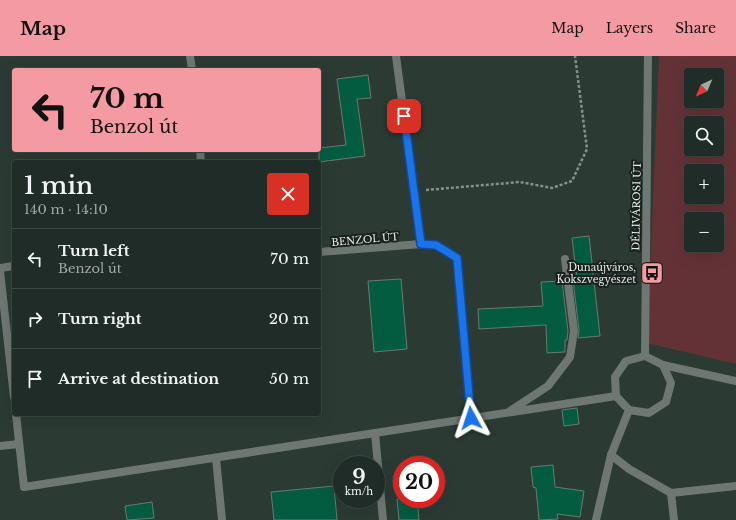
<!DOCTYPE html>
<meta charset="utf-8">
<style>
:root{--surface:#202c27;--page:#2d3833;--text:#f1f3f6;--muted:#a2a7a7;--line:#3d4844;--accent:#f49aa2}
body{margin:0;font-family:"Libre Baskerville",serif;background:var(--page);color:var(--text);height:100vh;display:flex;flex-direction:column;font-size:15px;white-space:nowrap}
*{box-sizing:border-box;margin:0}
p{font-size:13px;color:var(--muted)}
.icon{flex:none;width:22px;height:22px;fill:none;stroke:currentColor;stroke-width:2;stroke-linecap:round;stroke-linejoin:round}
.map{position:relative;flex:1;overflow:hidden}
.sheet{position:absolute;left:12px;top:104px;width:309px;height:256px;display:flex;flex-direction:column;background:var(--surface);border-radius:4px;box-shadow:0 4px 16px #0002,0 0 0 1px var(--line)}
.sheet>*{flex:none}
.guide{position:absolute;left:12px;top:12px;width:309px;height:84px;border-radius:4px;box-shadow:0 4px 16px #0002,0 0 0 1px var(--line);background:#f49aa2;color:#111;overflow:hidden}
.needle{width:26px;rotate:224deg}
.buttons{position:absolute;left:684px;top:12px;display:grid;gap:8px}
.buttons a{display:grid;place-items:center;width:40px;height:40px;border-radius:4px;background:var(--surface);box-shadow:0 4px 16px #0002,0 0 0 1px var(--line);font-size:20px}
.speed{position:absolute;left:333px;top:400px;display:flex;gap:8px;font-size:20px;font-weight:700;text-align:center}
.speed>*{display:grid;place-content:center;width:52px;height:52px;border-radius:50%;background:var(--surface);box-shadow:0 4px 16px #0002,0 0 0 1px var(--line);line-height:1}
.speed small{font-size:10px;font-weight:400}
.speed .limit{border:6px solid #d22;background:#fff;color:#111}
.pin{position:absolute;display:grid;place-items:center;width:34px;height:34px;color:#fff;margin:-17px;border-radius:8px;box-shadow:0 2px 6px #0006}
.me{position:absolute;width:44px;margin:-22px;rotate:355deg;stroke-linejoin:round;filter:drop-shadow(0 0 3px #0008)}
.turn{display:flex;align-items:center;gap:14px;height:84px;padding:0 12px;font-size:18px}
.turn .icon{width:52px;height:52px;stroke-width:2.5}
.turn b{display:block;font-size:28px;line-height:34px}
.round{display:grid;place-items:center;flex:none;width:42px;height:42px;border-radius:4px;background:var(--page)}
.summary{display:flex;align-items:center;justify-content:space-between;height:68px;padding:0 12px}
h1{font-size:24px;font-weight:600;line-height:30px}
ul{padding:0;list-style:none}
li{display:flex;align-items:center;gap:12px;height:60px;padding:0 12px;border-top:1px solid var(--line)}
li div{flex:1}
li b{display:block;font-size:15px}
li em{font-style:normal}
header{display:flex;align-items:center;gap:24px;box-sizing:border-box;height:56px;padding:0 20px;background:var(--accent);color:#111}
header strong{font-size:19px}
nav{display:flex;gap:22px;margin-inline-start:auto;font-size:14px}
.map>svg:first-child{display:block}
.green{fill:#633237;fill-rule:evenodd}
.building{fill:#045c40;stroke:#687a71}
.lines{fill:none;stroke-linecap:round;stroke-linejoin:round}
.path{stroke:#84918b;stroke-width:2.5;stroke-dasharray:3 2;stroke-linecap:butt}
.service{stroke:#6f7773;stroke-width:8}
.minor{stroke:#6f7773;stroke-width:8}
.route-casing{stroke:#114b97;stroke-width:10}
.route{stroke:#1a73e8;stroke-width:7}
.labels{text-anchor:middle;stroke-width:4;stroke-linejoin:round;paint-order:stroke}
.street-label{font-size:10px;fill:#e2ece7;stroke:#19201d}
.poi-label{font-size:10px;fill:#e2ece7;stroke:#19201d;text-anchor:end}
</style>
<header>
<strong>Map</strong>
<nav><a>Map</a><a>Layers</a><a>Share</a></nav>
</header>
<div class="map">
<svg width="736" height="464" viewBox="0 0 736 464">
<rect width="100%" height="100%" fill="#2b3b34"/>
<path class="green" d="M659 0H736V308L647 287ZM691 19H717V45H691ZM691 67H717V93H691ZM691 115H717V141H691ZM691 163H717V189H691Z"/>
<g class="building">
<polygon points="368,19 371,42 357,43 365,100 319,106 319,92 346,89 337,23"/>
<polygon points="589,180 600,280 578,282 579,274 573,224 577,224 572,182"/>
<polygon points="401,223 407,293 374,296 368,225"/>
<polygon points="562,225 568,275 567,284 565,284 565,296 547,297 546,269 479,273 478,253 543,250 541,226"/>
<polygon points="577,352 579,368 564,370 562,354"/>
<polygon points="553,409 555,431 584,435 580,461 557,458 558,463 539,464 536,432 533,431 531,411"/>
<polygon points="334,430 337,464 274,464 271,436"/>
<polygon points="397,443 417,443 419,464 399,464"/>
<polygon points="152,446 154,462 127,464 125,450"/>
</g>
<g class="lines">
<polyline class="path" points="426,134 520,126 552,132 572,125 587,93 575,0"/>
<g class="service">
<polyline points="190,0 192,14"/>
<polyline points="396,0 421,188"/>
<polyline points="200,94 201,106"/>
<polyline points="319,196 421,188 436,189 457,202 471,362"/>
<polyline points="0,212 14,210"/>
<polyline points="0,215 14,341"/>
<polyline points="663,309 736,325"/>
<polyline points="510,355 548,330 570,301 574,275 565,203"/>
<polyline points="16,358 24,431 616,340"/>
<polyline points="375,377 383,464"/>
<polyline points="0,390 19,388"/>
<polyline points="611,399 629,413 671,437 674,464"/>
<polyline points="216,402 222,464"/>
<polyline points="671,437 736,430"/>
<polyline points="596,464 611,399 629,354"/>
</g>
<g class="minor">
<polyline points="645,300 648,0"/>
<polygon points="645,300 663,309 671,327 666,346 649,357 629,354 616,340 615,321 626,305"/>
</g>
</g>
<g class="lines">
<g class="route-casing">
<polyline id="route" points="404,60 421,188 436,189 457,202 471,362"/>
</g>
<use href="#route" class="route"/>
</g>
<defs>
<g id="bus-square" transform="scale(1.15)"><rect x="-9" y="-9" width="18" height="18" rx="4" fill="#f49aa2" stroke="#19201d"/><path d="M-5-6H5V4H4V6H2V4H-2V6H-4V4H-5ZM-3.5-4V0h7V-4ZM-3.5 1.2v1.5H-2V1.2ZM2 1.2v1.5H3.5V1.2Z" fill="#111"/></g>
</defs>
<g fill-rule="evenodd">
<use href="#bus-square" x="652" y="217"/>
</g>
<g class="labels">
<g class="street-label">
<text transform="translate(636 150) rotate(-89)" y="4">DÉLIVÁROSI ÚT</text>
<text transform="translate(365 183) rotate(-5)" y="4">BENZOL ÚT</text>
</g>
<g class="poi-label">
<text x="636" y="215">Dunaújváros,<tspan x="636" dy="12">Kokszvegyészet</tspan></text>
</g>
</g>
</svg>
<div class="buttons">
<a><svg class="needle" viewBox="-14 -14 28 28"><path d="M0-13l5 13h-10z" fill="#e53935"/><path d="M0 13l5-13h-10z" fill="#a2a7a7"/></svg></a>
<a><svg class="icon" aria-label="search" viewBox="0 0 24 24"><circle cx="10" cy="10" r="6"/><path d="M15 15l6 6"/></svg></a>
<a>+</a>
<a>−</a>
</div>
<div class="speed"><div>9<small>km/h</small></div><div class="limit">20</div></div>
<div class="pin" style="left:404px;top:60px;background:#d93025"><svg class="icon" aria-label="arrive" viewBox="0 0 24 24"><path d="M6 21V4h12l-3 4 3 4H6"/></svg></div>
<svg class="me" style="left:471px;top:362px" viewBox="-20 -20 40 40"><path d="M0-17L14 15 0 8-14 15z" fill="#1a73e8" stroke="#fff" stroke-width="4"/></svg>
<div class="guide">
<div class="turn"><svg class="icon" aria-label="left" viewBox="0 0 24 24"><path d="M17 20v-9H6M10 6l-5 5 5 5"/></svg><div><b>70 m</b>Benzol út</div></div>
</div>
<section class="sheet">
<div class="summary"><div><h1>1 min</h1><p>140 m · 14:10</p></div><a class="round" style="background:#d93025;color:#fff"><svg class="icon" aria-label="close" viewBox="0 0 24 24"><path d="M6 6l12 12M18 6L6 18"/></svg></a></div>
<ul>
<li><svg class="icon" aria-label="left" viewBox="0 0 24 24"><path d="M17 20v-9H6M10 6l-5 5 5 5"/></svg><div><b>Turn left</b><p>Benzol út</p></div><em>70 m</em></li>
<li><svg class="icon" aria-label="right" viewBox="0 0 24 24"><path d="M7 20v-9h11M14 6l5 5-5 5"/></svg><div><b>Turn right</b></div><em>20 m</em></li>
<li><svg class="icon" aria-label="arrive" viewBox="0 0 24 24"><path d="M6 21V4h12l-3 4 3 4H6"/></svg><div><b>Arrive at destination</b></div><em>50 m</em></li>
</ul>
</section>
</div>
